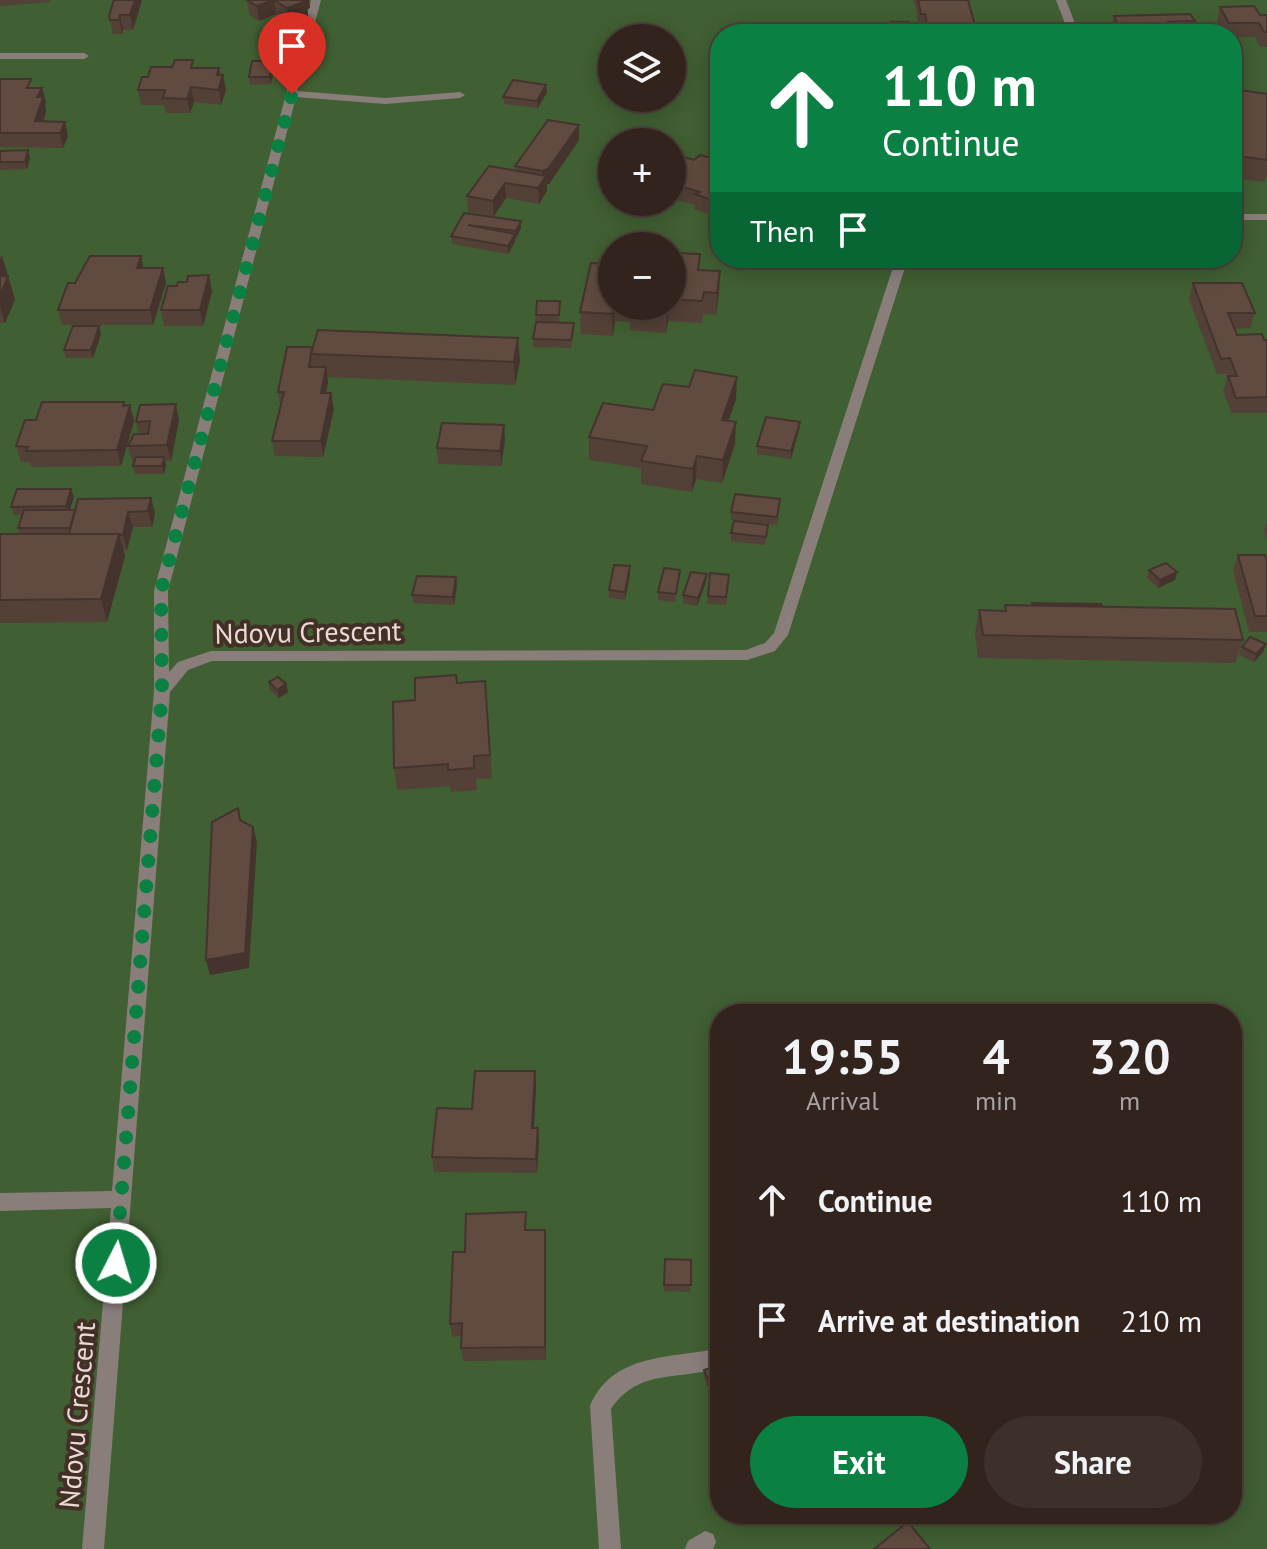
<!DOCTYPE html>
<meta charset="utf-8">
<style>
:root{--surface:#32231c;--page:#3d2f29;--text:#f1f3f6;--muted:#a8a4a3;--line:#4d403b;--accent:#0b8043}
body{margin:0;font-family:"PT Sans",sans-serif;background:var(--page);color:var(--text);height:100vh;display:flex;flex-direction:column;font-size:30px;white-space:nowrap}
*{box-sizing:border-box;margin:0}
p{font-size:26px;color:var(--muted)}
.icon{flex:none;width:44px;height:44px;fill:none;stroke:currentColor;stroke-width:2;stroke-linecap:round;stroke-linejoin:round}
.map{position:relative;flex:1;overflow:hidden}
.drawer{position:absolute;left:710px;top:1004px;width:532px;height:520px;display:flex;flex-direction:column;background:var(--surface);border-radius:32px;box-shadow:0 4px 20px #0003,0 0 0 2px var(--line)}
.drawer>*{flex:none}
.guide{position:absolute;left:710px;top:24px;width:532px;height:244px;border-radius:32px;box-shadow:0 4px 20px #0003,0 0 0 2px var(--line);background:#0b8043;color:#fff;overflow:hidden}
.controls{position:absolute;left:598px;top:24px;display:grid;gap:16px}
.controls a{display:grid;place-items:center;width:88px;height:88px;border-radius:50%;background:var(--surface);box-shadow:0 4px 20px #0003,0 0 0 2px var(--line);font-size:40px}
.pin{position:absolute;display:grid;place-items:center;width:68px;height:68px;color:#fff;margin:-82px -34px;border-radius:50% 50% 50% 0;rotate:-45deg;box-shadow:0 0 8px #0007}
.pin .icon{rotate:45deg}
.me{position:absolute;width:88px;margin:-44px;rotate:5deg;stroke-linejoin:round;filter:drop-shadow(0 0 6px #0008)}
.turn{display:flex;align-items:center;gap:28px;height:168px;padding:0 40px;font-size:36px}
.turn .icon{width:104px;height:104px;stroke-width:2.5}
.turn b{display:block;font-size:56px;line-height:68px}
.then{display:flex;align-items:center;height:76px;padding:0 40px;background:#0003;gap:16px;font-size:30px}
.eta{display:flex;justify-content:space-evenly;align-items:center;height:136px;text-align:center}
.eta b{font-size:48px;font-weight:800;line-height:56px}
.cta{display:flex;gap:16px;margin-top:auto;padding:16px 40px}
.cta a{flex:1;height:92px;border-radius:48px;background:var(--accent);color:#fff;font-size:32px;font-weight:800;line-height:92px;text-align:center}
.cta a+a{background:var(--page);color:var(--text)}
ul{padding:0;list-style:none}
li{display:flex;align-items:center;gap:24px;height:120px;padding:0 40px}
li div{flex:1}
li b{display:block;font-size:30px}
li em{font-style:normal}
.map>svg:first-child{display:block}
.green{fill:#405f32;fill-rule:evenodd}
.lines{fill:none;stroke-linecap:round;stroke-linejoin:round}
.minor{fill:#8a7e7b;fill-rule:evenodd}
.wall{fill:#534037}
.shaded-wall{fill:#44342d}
.building{fill:#614b40;stroke:#44342d;stroke-width:2}
.route{stroke:#0b8043;stroke-width:14;stroke-dasharray:0 25.2}
.labels{text-anchor:middle;stroke-width:8;stroke-linejoin:round;paint-order:stroke}
.street-label{font-size:28px;fill:#e9dbd5;stroke:#432f25}
</style>
<div class="map">
<svg width="1267" height="1549" viewBox="0 0 1267 1549">
<rect width="100%" height="100%" fill="#432f25"/>
<path class="green" d="M0 0H1267V1549H0ZM720 34H1232V258H720ZM612 38H672V98H612ZM612 142H672V202H612ZM612 246H672V306H612ZM720 1014H1232V1514H720Z"/>
<g class="lines">
<g class="minor">
<polygon points="311,0 321,0 297,91 385,98 460,92 465,95 460,98 385,104 296,97 168,591 169,672 178,662 211,651 746,650 765,643 774,633 896,258 908,258 788,635 775,651 747,660 212,661 188,670 170,692 104,1549 82,1549 111,1208 0,1211 0,1193 112,1191 154,691 154,591"/>
<polygon points="1056,0 1066,0 1079,34 1069,34"/>
<polygon points="0,53 84,53 89,56 84,59 0,59"/>
<rect x="1232" y="214" width="35" height="6"/>
<path d="M720 1345V1367C677 1382 640 1367 611 1409L621 1549H599L590 1406C611 1356 664 1358 710 1350Z"/>
<polygon points="705,1531 713,1534 716,1542 713,1549 685,1549 688,1541"/>
</g>
</g>
<g class="wall">
<polygon points="0,0 51,0 50,2 0,6"/>
<polygon points="142,0 133,30 123,30 122,34 113,34 109,16"/>
<polygon points="247,0 309,0 310,8 307,9 308,16 289,23 276,14 259,21 249,14"/>
<polygon points="913,0 968,0 976,29 975,34 924,34 923,28 919,28 916,8"/>
<polygon points="1220,7 1260,15 1267,15 1267,47 1260,47 1255,37 1232,37 1232,34 1224,34 1217,22"/>
<polygon points="1114,16 1195,21 1192,34 1112,34 1111,30"/>
<polygon points="195,68 219,68 220,75 223,75 226,90 221,105 194,102 190,113 166,113 164,105 141,105 138,90 148,77"/>
<polygon points="274,68 271,84 250,85 249,77"/>
<polygon points="0,79 33,88 42,88 46,102 45,105 46,112 43,121 65,122 68,136 63,148 0,147"/>
<polygon points="1240,90 1267,94 1267,175 1265,182 1232,178 1232,94 1238,95"/>
<polygon points="547,92 538,108 504,104 503,97"/>
<polygon points="579,140 549,184 547,184 547,191 539,204 506,198 494,216 468,212 467,196 515,171 515,166"/>
<polygon points="28,150 30,158 27,169 0,170 0,151"/>
<polygon points="672,155 694,160 720,160 720,218 694,209 695,205 672,199"/>
<polygon points="464,213 521,228 508,254 452,244 451,236"/>
<polygon points="672,253 700,270 719,293 716,315 703,314 702,323 668,321 666,333 630,330 630,322 615,321 613,336 581,334 580,312 612,306 672,306"/>
<polygon points="0,256 2,256 15,299 5,323 0,323"/>
<polygon points="141,256 143,268 163,268 166,283 153,325 62,325 58,310 75,283"/>
<polygon points="1193,283 1255,313 1250,328 1234,329 1237,335 1267,340 1267,413 1232,413 1223,392 1227,378 1226,374 1217,374 1189,299"/>
<polygon points="177,286 212,291 203,326 164,326 161,310"/>
<polygon points="560,301 559,323 574,331 571,348 533,347 533,339 536,315"/>
<polygon points="101,334 93,358 66,358 64,350"/>
<polygon points="312,347 520,361 515,385 327,377 328,382 326,393 334,409 323,457 275,456 272,441 280,406 278,392"/>
<polygon points="736,399 728,421 735,444 722,483 696,479 692,492 641,484 641,468 589,460 589,437 653,410"/>
<polygon points="124,402 125,406 130,405 134,421 121,466 31,467 29,462 21,462 16,446 36,420"/>
<polygon points="179,420 171,461 165,461 166,465 164,474 135,474 133,466 134,462 132,462 128,446 139,434 136,422"/>
<polygon points="800,422 799,430 791,459 757,454 757,446"/>
<polygon points="505,441 501,466 438,464 437,448"/>
<polygon points="74,497 70,510 151,498 155,513 152,527 133,527 127,550 123,551 125,556 107,622 0,623 0,534 20,534 18,528 22,515 14,515 11,507"/>
<polygon points="780,499 777,525 731,520 731,512"/>
<polygon points="1267,523 1267,540 1264,531"/>
<polygon points="768,525 765,545 731,541 731,533"/>
<polygon points="1238,555 1267,561 1267,632 1249,632 1233,570"/>
<polygon points="630,566 630,574 625,600 609,598 609,590"/>
<polygon points="680,570 675,602 658,600 658,592"/>
<polygon points="1149,570 1177,572 1175,580 1158,588 1147,578"/>
<polygon points="729,575 726,605 707,604 708,596"/>
<polygon points="706,582 697,606 683,603 683,595"/>
<polygon points="457,585 454,605 413,603 412,595"/>
<polygon points="1032,603 1102,606 1243,640 1235,663 978,658 975,633 979,610 1004,611 1005,605 1032,605"/>
<polygon points="1266,644 1263,652 1254,662 1239,655 1242,647"/>
<polygon points="485,681 492,778 476,779 477,790 451,792 450,786 397,790 394,768 415,700 457,683"/>
<polygon points="269,682 286,684 288,692 279,698 270,690"/>
<polygon points="535,1071 536,1086 534,1128 539,1142 537,1173 434,1172 432,1157 472,1109"/>
<polygon points="527,1230 545,1230 546,1360 463,1361 461,1348 461,1336 452,1337 450,1324 465,1252"/>
<polygon points="665,1259 691,1260 690,1292 664,1291"/>
<polygon points="719,1365 707,1387 704,1376 704,1370"/>
<polygon points="820,1514 843,1514 829,1525"/>
</g>
<g class="shaded-wall">
<polygon points="135,0 142,0 133,30 130,15"/>
<polygon points="274,0 276,14 259,21 257,6"/>
<polygon points="300,0 309,0 310,8 307,9 308,16 289,23 287,8"/>
<polygon points="120,15 123,30 122,34 119,20"/>
<polygon points="273,61 274,68 271,84 270,77"/>
<polygon points="219,68 221,81 223,75 226,90 221,105 217,75"/>
<polygon points="546,85 547,92 538,108 537,101"/>
<polygon points="191,87 194,102 190,113 187,99"/>
<polygon points="42,88 46,102 45,105 46,112 40,133 35,121 37,97"/>
<polygon points="65,122 68,136 63,148 60,133"/>
<polygon points="579,125 579,140 549,184 547,184 547,191 539,204 538,188 542,182 542,171"/>
<polygon points="28,150 30,158 27,169 25,162"/>
<polygon points="505,183 506,198 494,216 493,201"/>
<polygon points="521,221 521,228 516,239 516,231"/>
<polygon points="515,234 515,242 508,254 508,246"/>
<polygon points="2,256 15,299 5,323 0,307 0,260"/>
<polygon points="141,256 144,271 137,268"/>
<polygon points="163,268 166,283 153,325 150,310"/>
<polygon points="720,271 719,293 716,315 717,293"/>
<polygon points="209,275 212,291 203,326 200,310"/>
<polygon points="614,306 615,306 615,321 613,336 612,314"/>
<polygon points="667,306 668,306 668,321 666,333"/>
<polygon points="99,326 101,334 93,358 91,350"/>
<polygon points="518,338 520,361 515,385 514,362"/>
<polygon points="326,367 328,382 323,408 321,393"/>
<polygon points="737,377 736,399 721,442 722,420"/>
<polygon points="331,393 334,409 323,457 321,441"/>
<polygon points="124,402 128,415 130,405 134,421 121,466 117,450"/>
<polygon points="176,404 179,420 171,461 167,445"/>
<polygon points="736,422 735,444 722,483 723,460"/>
<polygon points="800,422 799,430 791,459 791,451"/>
<polygon points="504,425 505,441 501,466 500,451"/>
<polygon points="697,456 696,479 692,492 693,469"/>
<polygon points="164,457 166,465 164,474 162,466"/>
<polygon points="71,489 74,497 68,514 66,506"/>
<polygon points="151,498 155,513 152,527 148,511"/>
<polygon points="128,512 133,527 127,550 123,535"/>
<polygon points="119,534 125,556 107,622 101,599"/>
<polygon points="630,566 630,574 625,600 625,592"/>
<polygon points="1177,572 1175,580 1158,588 1160,580"/>
<polygon points="707,574 706,582 697,606 698,598"/>
<polygon points="456,577 457,585 454,605 453,597"/>
<polygon points="1266,644 1263,652 1254,662 1256,654"/>
<polygon points="286,684 288,692 279,698 277,690"/>
<polygon points="253,827 257,842 249,968 210,975 206,960"/>
<polygon points="535,1071 536,1086 533,1142 532,1128"/>
<polygon points="538,1128 539,1142 537,1173 536,1159"/>
<polygon points="545,1230 546,1243 546,1360 545,1347"/>
<polygon points="720,1377 720,1383 707,1387 708,1380"/>
<polygon points="837,1514 843,1514 829,1525 830,1519"/>
</g>
<g class="building">
<polygon points="114,0 135,0 130,15 120,15 119,20 110,20 109,16"/>
<polygon points="247,0 274,0 257,6"/>
<polygon points="274,0 304,0 306,1 287,8"/>
<polygon points="918,0 968,0 976,29 928,31 925,14 921,14"/>
<polygon points="1254,6 1260,15 1267,15 1267,32 1264,32 1259,23 1229,23 1220,7"/>
<polygon points="1190,14 1195,21 1168,22 1175,34 1122,34 1114,16"/>
<polygon points="891,22 909,22 915,33 894,34"/>
<polygon points="983,32 1004,33 1004,34 983,34"/>
<polygon points="175,60 193,60 191,68 219,68 217,75 223,75 218,90 191,87 187,99 163,98 165,90 138,90 142,77 148,77 151,67 172,67"/>
<polygon points="252,61 273,61 270,77 249,77"/>
<polygon points="0,79 31,79 27,88 42,88 37,97 43,97 35,121 65,122 60,133 0,133"/>
<polygon points="513,80 546,85 537,101 503,97"/>
<polygon points="1240,90 1267,94 1267,160 1232,155 1232,94 1239,95"/>
<polygon points="548,120 579,125 548,169 542,171 515,166"/>
<polygon points="28,150 25,162 0,162 0,151"/>
<polygon points="673,154 694,160 700,155 720,160 720,203 695,194 700,192 672,184"/>
<polygon points="489,166 546,176 538,188 505,183 493,201 467,196"/>
<polygon points="464,213 521,221 516,231 468,225 515,234 508,246 451,236"/>
<polygon points="672,253 700,254 698,270 720,271 717,293 704,292 702,301 672,299"/>
<polygon points="90,256 141,256 137,268 163,268 150,310 58,310 68,283 75,283"/>
<polygon points="591,263 612,264 612,306 614,306 612,314 580,312"/>
<polygon points="209,275 200,310 161,310 168,286 177,286 178,282 187,282 188,276"/>
<polygon points="0,276 8,276 0,296"/>
<polygon points="1193,283 1242,283 1255,313 1228,313 1237,335 1262,334 1264,340 1267,340 1267,397 1236,398 1228,376 1237,376 1230,358 1221,359"/>
<polygon points="537,301 560,301 559,315 536,315"/>
<polygon points="630,306 667,306 667,310 630,308"/>
<polygon points="536,322 574,323 571,340 533,339"/>
<polygon points="73,326 99,326 91,350 64,350"/>
<polygon points="318,330 518,338 514,362 311,354"/>
<polygon points="287,347 312,347 309,367 326,367 321,393 331,393 321,441 272,441 284,392 278,392"/>
<polygon points="695,370 737,377 722,420 736,422 723,460 697,456 693,469 641,461 647,446 589,437 603,403 653,410 663,384 689,387"/>
<polygon points="42,402 124,402 123,406 130,405 117,450 26,451 28,447 16,446 25,420 36,420"/>
<polygon points="176,404 167,445 128,446 134,434 148,434 150,421 136,422 140,405"/>
<polygon points="766,417 800,422 791,451 757,446"/>
<polygon points="442,423 504,425 500,451 437,448"/>
<polygon points="136,457 164,457 162,466 133,466"/>
<polygon points="17,489 71,489 66,506 11,507"/>
<polygon points="735,494 780,499 777,517 731,512"/>
<polygon points="151,498 148,511 128,512 123,535 118,535 119,534 69,534 78,499"/>
<polygon points="24,510 75,510 70,528 18,528"/>
<polygon points="734,521 768,525 766,537 731,533"/>
<polygon points="0,534 119,534 101,599 0,600"/>
<polygon points="1238,555 1265,555 1267,561 1267,616 1255,616"/>
<polygon points="1166,563 1177,572 1160,580 1149,570"/>
<polygon points="614,565 630,566 625,592 609,590"/>
<polygon points="664,568 680,570 676,594 658,592"/>
<polygon points="691,572 707,574 698,598 683,595"/>
<polygon points="710,573 729,575 726,597 708,596"/>
<polygon points="417,576 456,577 453,597 412,595"/>
<polygon points="1032,603 1101,604 1102,606 1033,605"/>
<polygon points="1005,605 1235,609 1243,640 983,635 979,610 1006,611"/>
<polygon points="1250,637 1266,644 1256,654 1242,647"/>
<polygon points="456,675 457,683 485,681 490,755 474,756 474,768 448,770 448,764 394,768 393,702 415,700 415,678"/>
<polygon points="278,677 286,684 277,690 269,682"/>
<polygon points="238,808 240,820 253,827 245,953 206,960 212,822"/>
<polygon points="475,1071 535,1071 532,1128 538,1128 536,1159 432,1157 437,1108 472,1109"/>
<polygon points="526,1212 525,1230 545,1230 545,1347 461,1348 462,1323 450,1324 453,1252 465,1252 466,1214"/>
<polygon points="665,1259 691,1260 691,1285 664,1285"/>
<polygon points="719,1365 720,1377 708,1380 704,1370"/>
<polygon points="826,1514 837,1514 830,1519"/>
<polygon points="908,1522 930,1549 874,1549"/>
</g>
<g class="lines">
<polyline class="route" points="116,1263 162,691 161,591 292,94"/>
</g>
<g class="labels">
<g class="street-label">
<text transform="translate(308 632) rotate(-1)" y="10">Ndovu Crescent</text>
<text transform="translate(77 1415) rotate(-85)" y="10">Ndovu Crescent</text>
</g>
</g>
</svg>
<div class="controls">
<a><svg class="icon" aria-label="layers" viewBox="0 0 24 24"><path d="M12 4l9 5-9 5-9-5zM3 14l9 5 9-5"/></svg></a>
<a>+</a>
<a>−</a>
</div>
<div class="pin" style="left:292px;top:94px;background:#d93025"><svg class="icon" aria-label="arrive" viewBox="0 0 24 24"><path d="M6 21V4h12l-3 4 3 4H6"/></svg></div>
<svg class="me" style="left:116px;top:1263px" viewBox="-20 -20 40 40"><circle r="17" fill="#0b8043" stroke="#fff" stroke-width="3"/><path d="M0-11L8 9 0 5-8 9z" fill="#fff"/></svg>
<div class="guide">
<div class="turn"><svg class="icon" aria-label="ahead" viewBox="0 0 24 24"><path d="M12 20V5M6 11l6-6 6 6"/></svg><div><b>110 m</b>Continue</div></div>
<div class="then">Then<svg class="icon" aria-label="arrive" viewBox="0 0 24 24"><path d="M6 21V4h12l-3 4 3 4H6"/></svg></div>
</div>
<section class="drawer">
<div class="eta">
<div><b>19:55</b><p>Arrival</p></div>
<div><b>4</b><p>min</p></div>
<div><b>320</b><p>m</p></div>
</div>
<ul>
<li><svg class="icon" aria-label="ahead" viewBox="0 0 24 24"><path d="M12 20V5M6 11l6-6 6 6"/></svg><div><b>Continue</b></div><em>110 m</em></li>
<li><svg class="icon" aria-label="arrive" viewBox="0 0 24 24"><path d="M6 21V4h12l-3 4 3 4H6"/></svg><div><b>Arrive at destination</b></div><em>210 m</em></li>
</ul>
<div class="cta"><a>Exit</a><a>Share</a></div>
</section>
</div>
